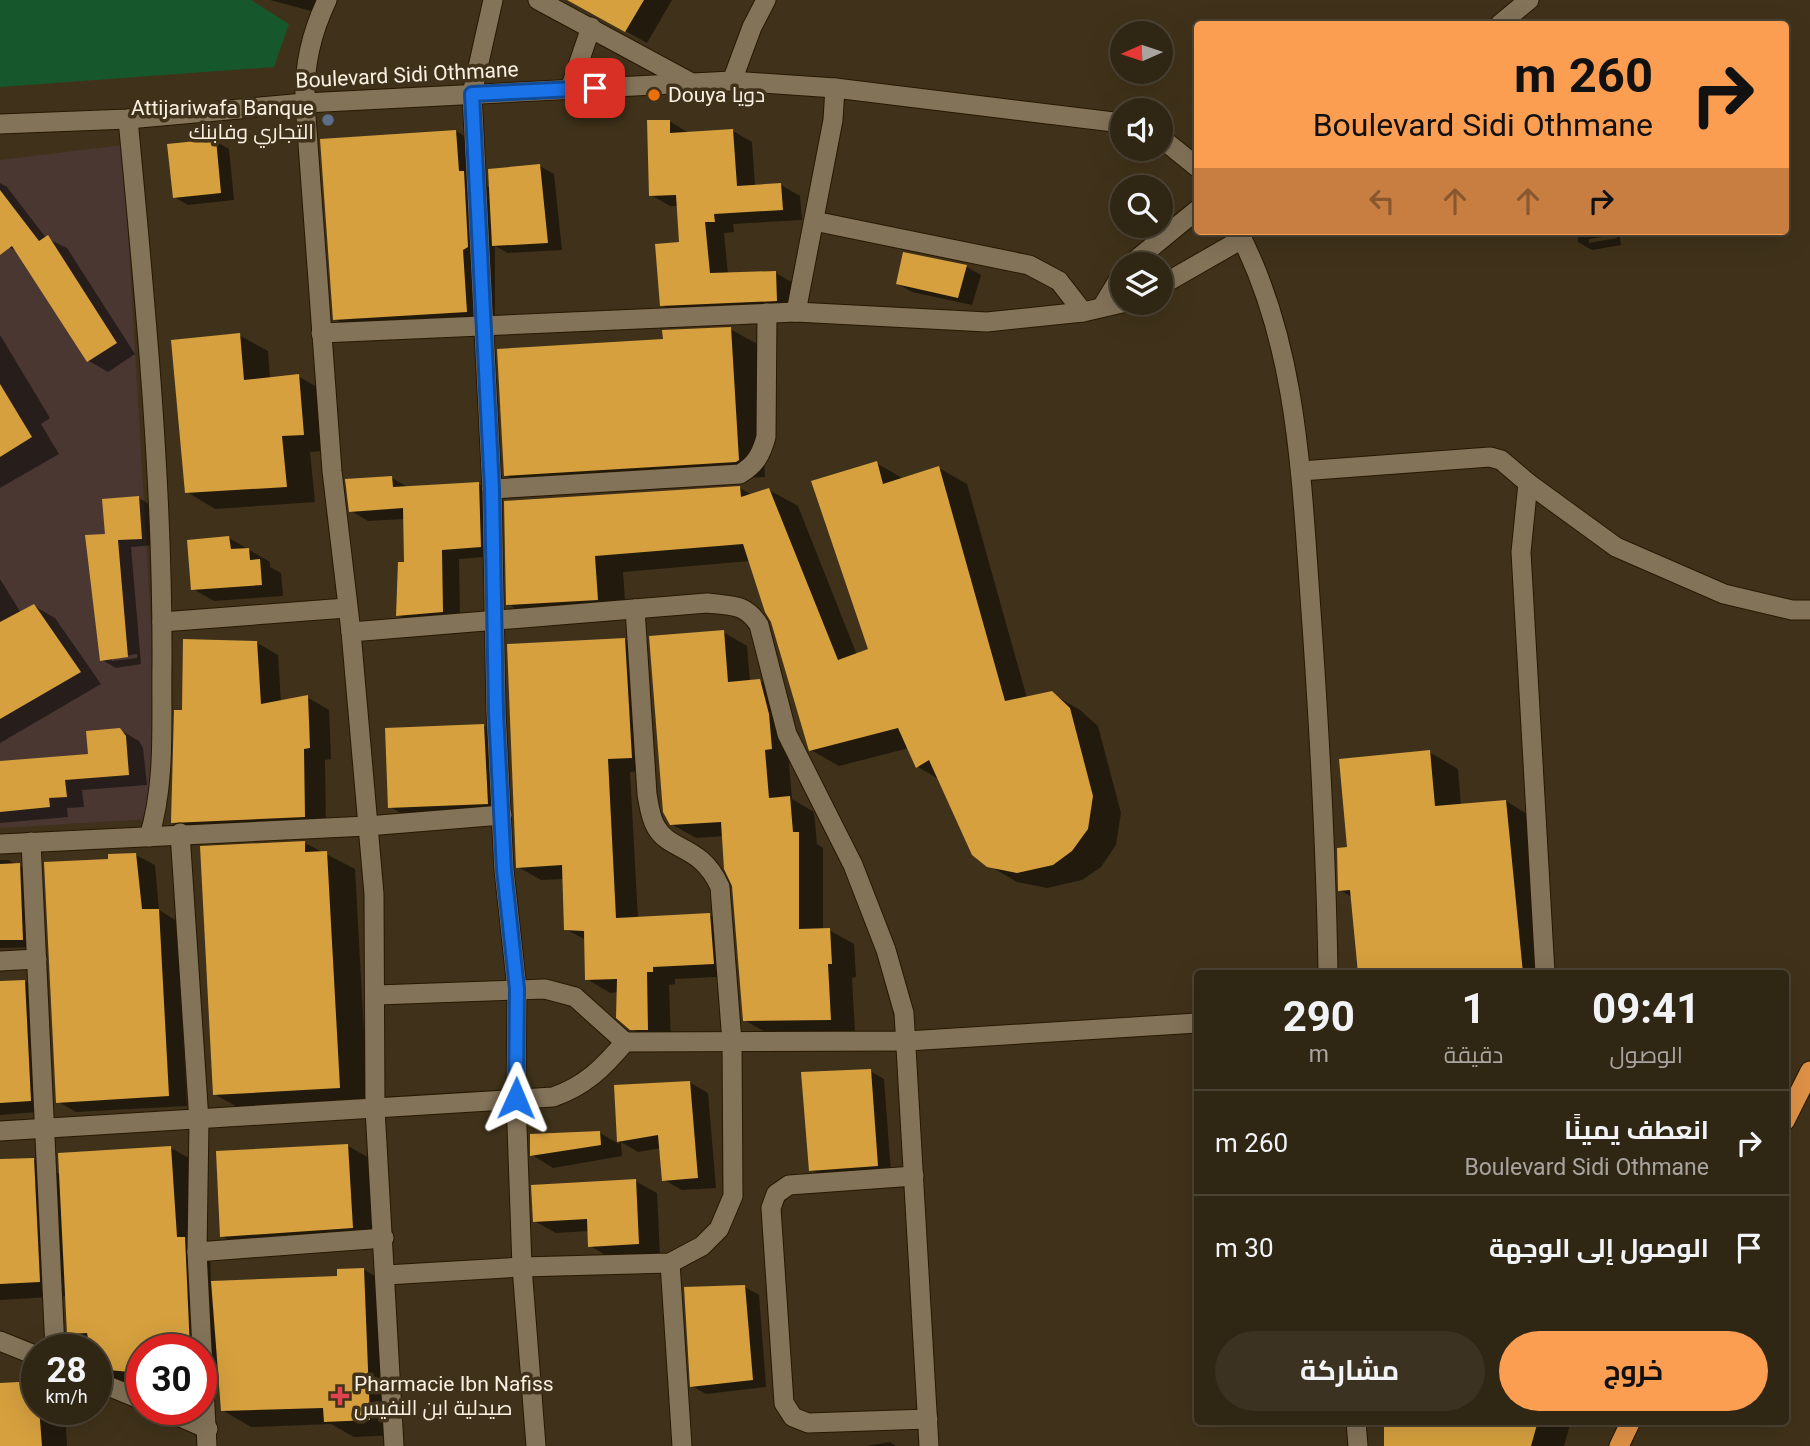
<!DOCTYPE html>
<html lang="ar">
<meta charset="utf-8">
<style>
:root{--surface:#302614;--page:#3c3222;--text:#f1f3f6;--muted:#a8a5a0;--line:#4b4334;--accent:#fc9e52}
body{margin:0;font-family:Roboto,Cairo,sans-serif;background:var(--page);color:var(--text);direction:rtl;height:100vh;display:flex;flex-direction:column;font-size:26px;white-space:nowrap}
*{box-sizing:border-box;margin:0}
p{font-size:23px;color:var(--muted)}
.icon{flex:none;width:38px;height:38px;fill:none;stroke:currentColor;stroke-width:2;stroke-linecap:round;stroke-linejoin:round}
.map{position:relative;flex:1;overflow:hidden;direction:ltr}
.details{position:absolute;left:1194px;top:970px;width:595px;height:455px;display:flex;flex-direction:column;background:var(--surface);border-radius:7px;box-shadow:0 7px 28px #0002,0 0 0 2px var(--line);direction:rtl}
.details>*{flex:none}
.hud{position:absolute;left:1194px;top:21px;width:595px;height:214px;border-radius:7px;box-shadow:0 7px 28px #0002,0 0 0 2px var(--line);direction:rtl;background:#fc9e52;color:#111;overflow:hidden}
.needle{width:46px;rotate:267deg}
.tools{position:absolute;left:1110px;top:21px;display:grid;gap:14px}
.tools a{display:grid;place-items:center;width:63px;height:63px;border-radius:50%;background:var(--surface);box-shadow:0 7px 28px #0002,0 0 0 2px var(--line);font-size:35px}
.speed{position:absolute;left:21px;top:1334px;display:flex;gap:14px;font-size:35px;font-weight:700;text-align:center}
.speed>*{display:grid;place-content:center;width:91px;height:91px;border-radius:50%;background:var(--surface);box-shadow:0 7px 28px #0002,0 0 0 2px var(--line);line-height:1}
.speed small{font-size:18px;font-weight:400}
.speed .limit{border:10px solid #d22;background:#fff;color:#111}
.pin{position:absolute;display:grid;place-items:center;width:60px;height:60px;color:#fff;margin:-30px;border-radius:14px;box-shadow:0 4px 10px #0006}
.me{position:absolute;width:77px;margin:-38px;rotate:1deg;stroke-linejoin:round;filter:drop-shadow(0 0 5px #0008)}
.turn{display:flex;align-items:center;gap:24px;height:147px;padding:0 21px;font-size:32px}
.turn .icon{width:91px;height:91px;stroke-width:2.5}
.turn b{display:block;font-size:49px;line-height:60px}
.lanes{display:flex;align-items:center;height:66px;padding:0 21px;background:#0003;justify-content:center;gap:35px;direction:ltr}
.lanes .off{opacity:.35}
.eta{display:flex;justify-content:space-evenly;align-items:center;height:119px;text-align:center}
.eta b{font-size:42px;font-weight:700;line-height:49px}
.cta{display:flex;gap:14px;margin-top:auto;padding:14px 21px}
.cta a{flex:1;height:80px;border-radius:42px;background:var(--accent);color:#111;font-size:28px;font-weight:700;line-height:80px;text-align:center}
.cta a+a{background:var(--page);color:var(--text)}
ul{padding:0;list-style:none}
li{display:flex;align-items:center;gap:21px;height:105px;padding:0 21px;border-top:2px solid var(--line)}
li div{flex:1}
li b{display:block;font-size:26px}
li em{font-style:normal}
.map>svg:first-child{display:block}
.medical{fill:#4a3731}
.green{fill:#17572c}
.shadow{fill:#0007;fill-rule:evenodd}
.building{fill:#d6a03e}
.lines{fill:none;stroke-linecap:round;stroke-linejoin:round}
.minor-casing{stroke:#271902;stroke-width:21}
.tertiary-casing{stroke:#271902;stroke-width:21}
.trunk-casing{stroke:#271902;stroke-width:21}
.minor{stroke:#837359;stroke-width:19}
.tertiary{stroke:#837359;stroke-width:19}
.trunk{stroke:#e09246;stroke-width:19}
.route-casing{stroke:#114b97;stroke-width:18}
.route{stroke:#1a73e8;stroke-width:12}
.food-dot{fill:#e8710a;stroke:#40321a;stroke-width:2.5}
.service-dot{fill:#5c6f8a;stroke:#40321a;stroke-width:2.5}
.health-dot{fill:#e0444e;stroke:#40321a;stroke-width:2.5}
.labels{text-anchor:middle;stroke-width:7;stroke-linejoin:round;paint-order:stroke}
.street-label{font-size:21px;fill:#faf0e2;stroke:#40321a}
.poi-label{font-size:21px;fill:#faf0e2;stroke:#40321a;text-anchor:start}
</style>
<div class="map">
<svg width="1810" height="1446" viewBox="0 0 1810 1446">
<rect width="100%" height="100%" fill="#40321a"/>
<polygon class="medical" points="123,145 160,779 159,807 165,818 0,828 0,160"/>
<polygon class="green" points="0,0 251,0 289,24 274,67 0,87"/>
<g class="shadow">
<polygon points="270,0 318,0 311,11"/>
<polygon points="570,0 672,0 647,43"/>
<polygon points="669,121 689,133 733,131 752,142 755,186 781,185 800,196 802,220 733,224 734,232 724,233 728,274 776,273 795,284 796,311 681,316 662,305 681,244 679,206 670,206 651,195"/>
<polygon points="456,131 484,148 487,186 491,189 540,166 554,174 562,250 508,253 495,246 495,327 363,336 335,319"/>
<polygon points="215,141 229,149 234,200 188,205 174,197"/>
<polygon points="0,183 7,187 46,238 67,248 135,354 108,372 89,361 19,253 9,247 0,235"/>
<path d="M1578 231H1619L1621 245 1592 250 1578 242ZM1616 235 1617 238 1589 243V239Z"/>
<polygon points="904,254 967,267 981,275 972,305 912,292 898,284"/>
<polygon points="730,329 759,345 765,477 534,491 505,475 665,340"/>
<polygon points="0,335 50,418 41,424 59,454 0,488"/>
<polygon points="239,335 268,351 270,379 298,376 327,393 332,450 310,452 315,502 215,509 187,492"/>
<polygon points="876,463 904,479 939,468 967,484 1027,698 1051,693 1080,710 1098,726 1121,813 1116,845 1101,867 1082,880 1047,888 1017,882 988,865 940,780 918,767 909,748 839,766 811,750 772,621 750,561 623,572 626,615 536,621 508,604 506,502 740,488 752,495 769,490 798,506 857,655 870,650"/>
<polygon points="392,478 409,488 479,484 497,494 498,556 459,559 460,621 415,625 398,615 406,564 405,519 368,521 351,511"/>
<path d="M139 498 152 506 155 545 131 547 141 664 116 668 102 660 107 536ZM137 654V658L112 661V658Z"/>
<polygon points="229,538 270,562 270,567 281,573 283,596 214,601 193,589"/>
<polygon points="0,579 21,613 34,606 55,618 101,684 0,743"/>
<polygon points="723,632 747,646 750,682 760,681 784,695 796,763 789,763 792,799 814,812 817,844 823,848 823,930 829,930 854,944 856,977 852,978 855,1033 769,1034 744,1020 734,886 724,836 696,838 671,824"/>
<polygon points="624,639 647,653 655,770 630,772 638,919 709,915 732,928 736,976 675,979 675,984 669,985 671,1042 654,1042 631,1028 618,992 610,993 587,979 586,940 565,929 564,879 541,880 518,867"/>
<polygon points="256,642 278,655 281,702 307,697 329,710 331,759 325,760 326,828 194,835 173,822 183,711"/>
<polygon points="484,726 505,738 509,815 411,819 390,807"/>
<polygon points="120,730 139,741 143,748 147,785 82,790 84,807 67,808 68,817 0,823 0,762 90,755"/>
<polygon points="1429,752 1458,769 1461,806 1506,801 1534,818 1549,973 1360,973 1353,898 1340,890 1349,848"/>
<polygon points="305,843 355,869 368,1104 243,1110 214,1094"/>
<polygon points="136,855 155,865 159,910 177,921 187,1106 76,1112 57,1101 110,860"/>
<polygon points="0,860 8,860 33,873 37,947 0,948"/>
<polygon points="25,981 44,992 49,1111 0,1115 0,982"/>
<polygon points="870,1071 884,1079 891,1173 825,1178 811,1170"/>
<polygon points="689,1082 708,1093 716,1188 682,1190 663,1179 661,1148 638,1152 621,1142 622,1156 553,1168 532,1155 600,1133 619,1144 616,1086"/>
<polygon points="348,1146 376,1162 381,1244 250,1252 222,1236"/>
<polygon points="171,1148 196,1162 202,1249 210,1253 211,1282 339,1277 363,1269 392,1286 398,1435 354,1437 331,1424 251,1427 222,1410 221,1377 215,1374 216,1389 201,1388 201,1349 142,1349 142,1384 122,1383 96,1368 96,1349 68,1333 67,1296 0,1300 0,1161 33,1159 61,1175"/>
<polygon points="635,1181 657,1193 660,1256 611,1258 590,1246 589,1231 556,1233 534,1221"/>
<polygon points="745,1287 759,1295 766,1387 706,1394 692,1386"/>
<polygon points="0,1384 37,1409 65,1409 67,1446 0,1446"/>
<polygon points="1385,1421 1571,1421 1564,1446 1386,1446"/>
<polygon points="890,1442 896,1446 866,1446"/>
</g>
<g class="building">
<polygon points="567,0 644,0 625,32"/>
<polygon points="647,120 670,120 670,133 733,129 737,186 781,183 783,210 714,214 715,222 705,222 710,273 776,271 777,301 660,306 655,244 679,242 676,195 649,196"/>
<polygon points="456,130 459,171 464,171 468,247 463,250 467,312 333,320 320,139"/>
<polygon points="216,139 221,193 173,198 167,144"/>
<polygon points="540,164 548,243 492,246 488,169"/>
<polygon points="0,190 39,241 48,235 117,343 87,362 12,246 0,255"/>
<polygon points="903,252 967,265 958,298 896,284"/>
<polygon points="731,327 739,460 736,462 504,476 497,349 663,339 662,330"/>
<polygon points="240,333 244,380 299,374 304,435 282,436 287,487 185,493 171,340"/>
<polygon points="0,384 32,437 0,457"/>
<polygon points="877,461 883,484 939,466 1005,701 1052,691 1070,708 1093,796 1088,829 1072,851 1053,865 1017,873 987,867 972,855 929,760 916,768 898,728 809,751 771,622 765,612 743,544 595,556 598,600 506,605 504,501 740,486 741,497 769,488 838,660 868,649 811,481"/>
<polygon points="392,476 393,487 479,482 481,547 442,550 443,612 396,616 398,562 404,562 403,508 349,512 345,479"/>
<polygon points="139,496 142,539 118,540 128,657 100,661 85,535 105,534 102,499"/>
<polygon points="229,536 231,549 249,548 250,560 260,559 262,585 191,590 187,540"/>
<polygon points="34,604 81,672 0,719 0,622"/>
<polygon points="724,630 728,682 760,679 769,714 772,749 765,750 769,798 790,796 793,832 799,832 799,929 830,928 832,964 828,964 831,1020 743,1021 732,886 724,869 721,822 670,825 663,812 649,636"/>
<polygon points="625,638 632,758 608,759 616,918 710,913 714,964 653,967 653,972 647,972 648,1030 630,1030 616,1018 617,979 585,980 584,931 564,930 562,865 516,868 507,644"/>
<polygon points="183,639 257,641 261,704 308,695 310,748 304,749 305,817 171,823 174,710 182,710"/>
<polygon points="484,724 488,804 388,808 385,728"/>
<polygon points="120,728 126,736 129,775 65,780 67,797 49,798 50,807 0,812 0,761 88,754 86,731"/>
<polygon points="1430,750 1435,806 1506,800 1523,973 1358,973 1350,890 1338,891 1337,848 1347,847 1339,759"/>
<polygon points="305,841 305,852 327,851 340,1088 213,1095 200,846"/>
<polygon points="136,853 142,909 159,909 169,1096 56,1103 44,862 108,859 108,854"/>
<polygon points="20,863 23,940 0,940 0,864"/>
<polygon points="25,980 31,1101 0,1103 0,981"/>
<polygon points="871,1069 878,1166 809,1171 801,1072"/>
<polygon points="690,1081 698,1178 662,1181 658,1135 617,1142 614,1085"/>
<polygon points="600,1131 601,1145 530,1156 530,1134"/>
<polygon points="348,1144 353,1228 220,1237 216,1151"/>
<polygon points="171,1146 177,1237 185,1237 190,1349 142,1349 142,1373 96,1369 96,1349 90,1349 87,1333 67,1334 58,1153"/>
<polygon points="34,1158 40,1282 0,1284 0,1159"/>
<polygon points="636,1179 639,1244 588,1247 587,1219 533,1222 531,1185"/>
<polygon points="364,1268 370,1420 324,1422 323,1408 221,1411 211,1281 337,1276 337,1269"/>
<polygon points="745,1285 753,1380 690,1387 684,1287"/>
<polygon points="37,1381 42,1446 0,1446 0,1383"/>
<polygon points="1384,1421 1538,1421 1531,1446 1384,1446"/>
</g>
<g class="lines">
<g class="minor-casing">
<g id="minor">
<path d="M327 0C311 34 304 65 305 103L332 471 351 632 374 894 375 1109 394 1446"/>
<polyline points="493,0 472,94 492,489 496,712 504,870 517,989 516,1098 522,1267 536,1446"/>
<polyline points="538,0 690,82"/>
<polyline points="1500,24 1529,0"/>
<polyline points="570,89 591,27"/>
<path d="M128 119C145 300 163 482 162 664 161 721 166 782 149 837"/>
<polyline points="0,124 128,119 305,103 732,81"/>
<polyline points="814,221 1029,265 1059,281 1083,312"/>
<polyline points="1131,264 1197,210"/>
<polyline points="1160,286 1242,239"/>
<polyline points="1102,307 1122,274"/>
<polyline points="796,312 833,120 835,88"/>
<polyline points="321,333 796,312 987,322 1083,312 1122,303"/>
<polyline points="1301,471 1490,457 1501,460 1528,483 1521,552 1545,973"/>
<polyline points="1528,483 1616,547 1724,594 1792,610 1810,610"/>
<path d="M492 489 740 474C756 464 761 455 766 437L767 313"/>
<polyline points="162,622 346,608"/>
<path d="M351 632 707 603C731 606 745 603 759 625L787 734 853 865 886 950 904 1013 929 1446"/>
<polyline points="180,833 199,1121 197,1252 207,1446"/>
<polyline points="31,842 55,1349"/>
<polyline points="0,844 367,826 502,815"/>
<polyline points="0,961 37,959"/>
<polyline points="625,1042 907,1041 1197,1023"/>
<path d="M0 1131 553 1097C585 1086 603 1068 625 1042L575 997 545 989 377 995"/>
<polyline points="914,1176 789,1185 776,1194 771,1208 784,1403 793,1417 808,1423 928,1419"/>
<polyline points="197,1252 384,1238"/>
<polyline points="670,1263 682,1446"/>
<path d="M386 1275 522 1267 670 1263 702 1246 719 1229 733 1196 732 1042 720 887C701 844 670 852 656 827 650 817 649 805 647 794L635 609"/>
<polyline points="0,1341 37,1356"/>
<polyline points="96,1381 142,1400"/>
<polyline points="162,1409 208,1429"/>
</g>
</g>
<g class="tertiary-casing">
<g id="tertiary">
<polyline points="766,0 752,27 732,81 835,88 1122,123"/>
<polyline points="1160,137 1197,167"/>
<path d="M1238 231C1297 343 1301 474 1310 597 1319 722 1326 848 1328 973"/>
<polyline points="1356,1421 1358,1446"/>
</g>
</g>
<g class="trunk-casing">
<g id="trunk">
<polyline points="1785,1121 1810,1071"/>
<polyline points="1619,1446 1631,1421"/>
</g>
</g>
<use href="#minor" class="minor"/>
<use href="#tertiary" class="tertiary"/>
<use href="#trunk" class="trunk"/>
</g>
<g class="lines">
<g class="route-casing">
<polyline id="route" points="516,1098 517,989 504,870 496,712 492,489 472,94 595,88"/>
</g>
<use href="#route" class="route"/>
</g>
<circle class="food-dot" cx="654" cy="95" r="7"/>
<circle class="service-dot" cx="328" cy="120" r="7"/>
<path class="health-dot" d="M336.5 1385.5h7v7h7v7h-7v7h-7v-7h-7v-7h7z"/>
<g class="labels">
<g class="street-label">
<text transform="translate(407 75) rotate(-3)" y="7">Boulevard Sidi Othmane</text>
</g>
<g class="poi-label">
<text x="668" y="102">Douya دويا</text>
<text x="314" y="115" text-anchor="end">Attijariwafa Banque<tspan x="314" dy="24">التجاري وفابنك</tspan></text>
<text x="354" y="1391">Pharmacie Ibn Nafiss<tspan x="354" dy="24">صيدلية ابن النفيس</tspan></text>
</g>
</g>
</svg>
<div class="tools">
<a><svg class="needle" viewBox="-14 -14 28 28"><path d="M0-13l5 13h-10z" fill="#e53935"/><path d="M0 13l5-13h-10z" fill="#a8a5a0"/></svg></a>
<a><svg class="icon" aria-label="sound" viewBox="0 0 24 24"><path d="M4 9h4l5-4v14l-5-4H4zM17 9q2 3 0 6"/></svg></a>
<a><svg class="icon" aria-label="search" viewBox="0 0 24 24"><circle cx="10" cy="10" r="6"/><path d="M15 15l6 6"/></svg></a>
<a><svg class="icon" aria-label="layers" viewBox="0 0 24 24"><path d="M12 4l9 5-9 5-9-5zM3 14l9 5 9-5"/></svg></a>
</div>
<div class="speed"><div>28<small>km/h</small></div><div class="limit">30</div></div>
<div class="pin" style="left:595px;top:88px;background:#d93025"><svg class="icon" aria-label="arrive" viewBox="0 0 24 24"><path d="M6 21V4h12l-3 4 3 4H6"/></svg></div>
<svg class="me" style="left:516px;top:1098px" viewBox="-20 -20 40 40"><path d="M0-17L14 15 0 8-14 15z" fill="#1a73e8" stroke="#fff" stroke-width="4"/></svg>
<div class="hud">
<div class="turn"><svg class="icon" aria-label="right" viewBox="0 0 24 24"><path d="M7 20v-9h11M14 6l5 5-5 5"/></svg><div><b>260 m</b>Boulevard Sidi Othmane</div></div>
<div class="lanes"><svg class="icon off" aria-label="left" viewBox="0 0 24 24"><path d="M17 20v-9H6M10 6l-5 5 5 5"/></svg><svg class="icon off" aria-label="ahead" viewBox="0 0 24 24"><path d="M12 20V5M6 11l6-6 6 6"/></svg><svg class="icon off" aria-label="ahead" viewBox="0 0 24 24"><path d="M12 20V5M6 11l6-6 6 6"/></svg><svg class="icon" aria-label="right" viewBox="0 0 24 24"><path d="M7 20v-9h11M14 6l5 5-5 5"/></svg></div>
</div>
<section class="details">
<div class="eta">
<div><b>09:41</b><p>الوصول</p></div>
<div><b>1</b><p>دقيقة</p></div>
<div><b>290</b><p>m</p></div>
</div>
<ul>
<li><svg class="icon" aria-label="right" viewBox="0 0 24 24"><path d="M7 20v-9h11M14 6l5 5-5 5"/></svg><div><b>انعطف يمينًا</b><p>Boulevard Sidi Othmane</p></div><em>260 m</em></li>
<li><svg class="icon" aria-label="arrive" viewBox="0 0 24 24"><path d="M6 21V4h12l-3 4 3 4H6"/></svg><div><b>الوصول إلى الوجهة</b></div><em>30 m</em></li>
</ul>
<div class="cta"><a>خروج</a><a>مشاركة</a></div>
</section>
</div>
